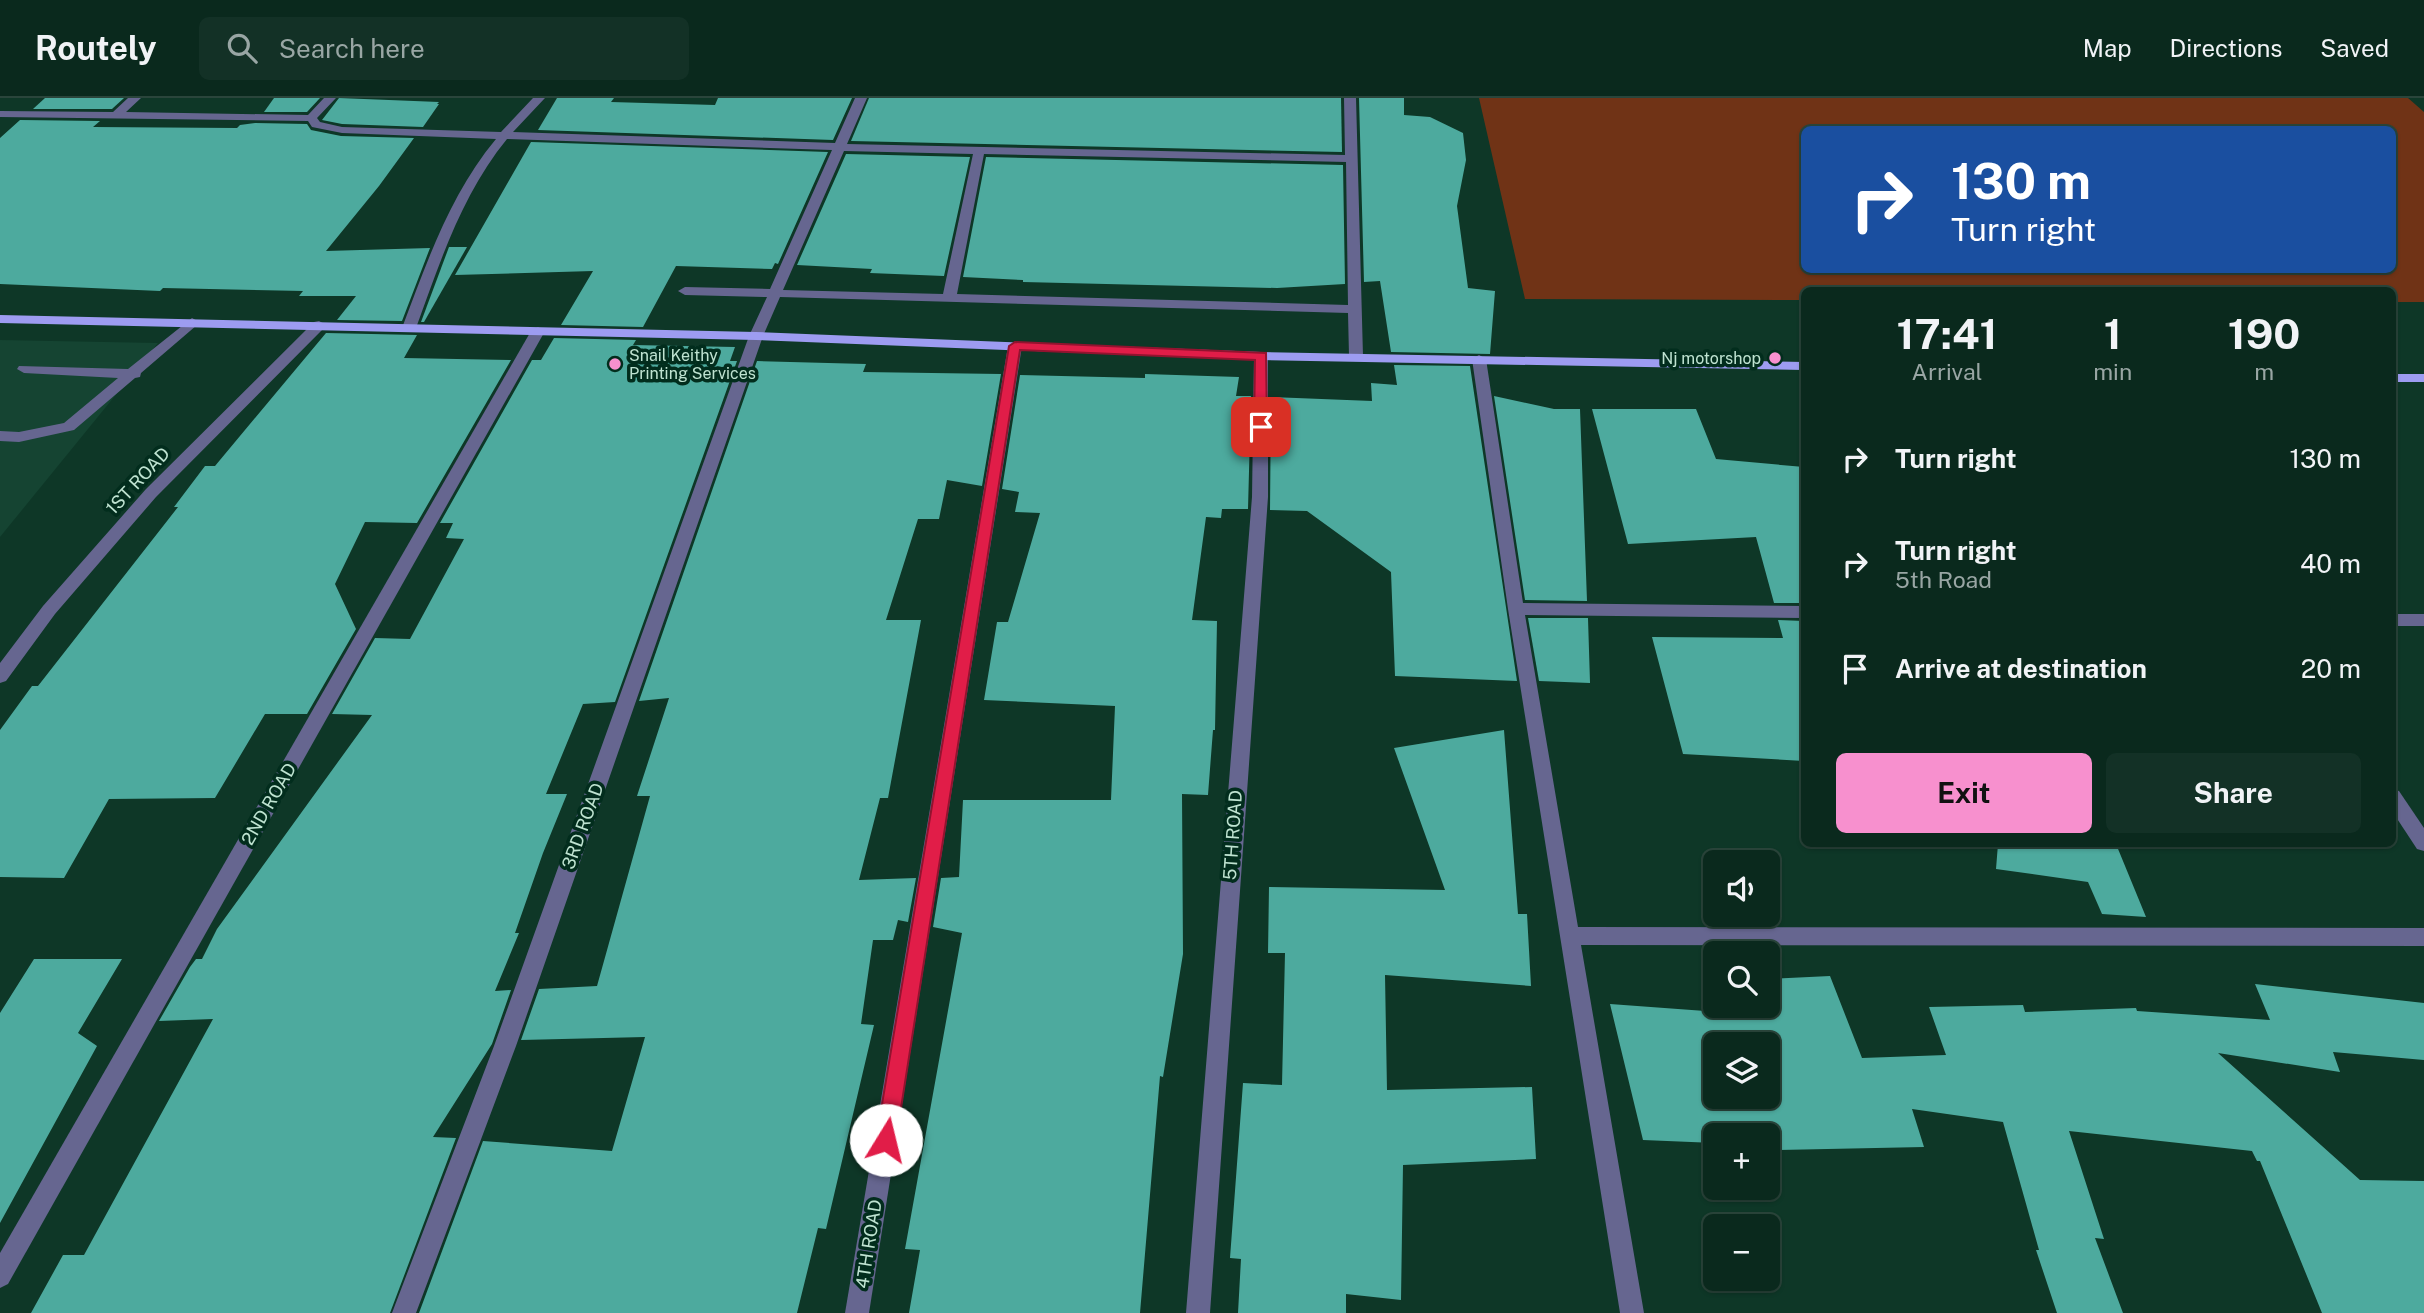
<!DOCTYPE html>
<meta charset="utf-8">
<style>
:root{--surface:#0a291d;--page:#133126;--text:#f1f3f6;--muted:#99a6a4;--line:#2a453b;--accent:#f790ce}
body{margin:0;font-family:"Public Sans",sans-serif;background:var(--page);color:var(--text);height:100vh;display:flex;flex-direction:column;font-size:26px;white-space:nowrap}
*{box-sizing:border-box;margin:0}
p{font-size:23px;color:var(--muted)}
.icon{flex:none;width:38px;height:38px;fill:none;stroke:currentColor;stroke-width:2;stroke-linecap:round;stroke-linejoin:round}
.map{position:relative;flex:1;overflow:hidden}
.side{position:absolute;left:1801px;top:189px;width:595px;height:560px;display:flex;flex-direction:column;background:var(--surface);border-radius:10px;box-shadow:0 2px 5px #0004,0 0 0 2px var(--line)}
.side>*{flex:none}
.hud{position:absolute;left:1801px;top:28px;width:595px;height:147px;border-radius:10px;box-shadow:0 2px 5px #0004,0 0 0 2px var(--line);background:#1a4fa0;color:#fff;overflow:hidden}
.controls{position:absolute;left:1703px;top:752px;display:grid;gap:14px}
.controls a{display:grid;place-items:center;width:77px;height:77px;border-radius:10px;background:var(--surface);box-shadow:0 2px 5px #0004,0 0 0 2px var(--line);font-size:35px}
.pin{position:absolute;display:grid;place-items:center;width:60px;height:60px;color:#fff;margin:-30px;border-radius:14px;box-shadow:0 4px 10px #0006}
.me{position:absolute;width:77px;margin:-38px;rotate:9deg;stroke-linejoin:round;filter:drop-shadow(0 0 5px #0008)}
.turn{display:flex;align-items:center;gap:24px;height:147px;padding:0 35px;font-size:32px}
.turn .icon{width:91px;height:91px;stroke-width:2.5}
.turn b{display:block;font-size:49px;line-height:60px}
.eta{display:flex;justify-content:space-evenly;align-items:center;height:119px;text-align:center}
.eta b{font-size:42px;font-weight:700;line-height:49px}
.button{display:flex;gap:14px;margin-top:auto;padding:14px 35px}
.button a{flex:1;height:80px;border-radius:10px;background:var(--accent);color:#111;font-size:28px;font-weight:700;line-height:80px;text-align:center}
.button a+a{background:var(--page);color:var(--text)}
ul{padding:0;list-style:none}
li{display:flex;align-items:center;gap:21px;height:105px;padding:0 35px}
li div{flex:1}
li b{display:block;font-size:26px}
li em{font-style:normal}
header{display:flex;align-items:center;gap:42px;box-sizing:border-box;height:98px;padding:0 35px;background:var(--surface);border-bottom:2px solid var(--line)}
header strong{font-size:33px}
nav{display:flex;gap:38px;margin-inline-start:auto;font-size:24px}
.search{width:490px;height:63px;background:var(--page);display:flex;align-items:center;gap:18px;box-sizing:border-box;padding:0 24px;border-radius:10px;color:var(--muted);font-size:26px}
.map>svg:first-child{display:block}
.built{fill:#154432}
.green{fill:#703316;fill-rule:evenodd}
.building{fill:#4daa9e;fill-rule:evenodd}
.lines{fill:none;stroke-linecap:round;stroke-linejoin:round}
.minor{fill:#666690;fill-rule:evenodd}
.major{fill:#9d9cf1;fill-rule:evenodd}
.route{fill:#e11d48;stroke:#92132f;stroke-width:2}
.poi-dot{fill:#f790ce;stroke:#022d1d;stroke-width:2.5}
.labels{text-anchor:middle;stroke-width:7;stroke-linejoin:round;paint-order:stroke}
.far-poi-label{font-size:16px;fill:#bfe3d1;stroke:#022d1d;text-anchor:start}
.street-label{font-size:18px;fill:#bfe3d1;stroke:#022d1d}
</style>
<header>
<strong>Routely</strong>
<div class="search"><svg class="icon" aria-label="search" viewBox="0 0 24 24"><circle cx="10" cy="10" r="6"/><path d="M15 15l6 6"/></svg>Search here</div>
<nav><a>Map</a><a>Directions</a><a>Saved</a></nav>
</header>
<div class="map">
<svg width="2424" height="1215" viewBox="0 0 2424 1215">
<rect width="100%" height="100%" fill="#0e3727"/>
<polygon class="built" points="0,242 158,245 0,439"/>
<path class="green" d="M1479 0H2408L2424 14V204H2392V192H1804V202L1525 201ZM1804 32H2392V172H1804Z"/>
<g class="building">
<polygon points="45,0 124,0 112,11 33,11"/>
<polygon points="274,0 320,0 307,14 264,14"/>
<polygon points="339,0 439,4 437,6 439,6 423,29 342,26 322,22"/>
<polygon points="557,0 614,0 611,4 715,7 718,0 852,0 833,42 538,32"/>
<polygon points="869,0 1341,0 1342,54 851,43"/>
<polygon points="1359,0 1404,0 1404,17 1430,19 1463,35 1466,62 1457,108 1468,190 1495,193 1490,256 1391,254 1380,183 1364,184"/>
<polygon points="20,22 100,23 93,29 237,30 240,27 255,25 307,26 311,32 341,38 414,40 379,88 326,153 430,150 402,223 337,222 356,198 299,198 303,193 163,190 160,193 0,186 0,40"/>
<polygon points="531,44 828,54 778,166 775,165 772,171 676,168 643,229 561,227 593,173 455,177"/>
<polygon points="846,56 970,59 944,178 870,175 872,171 797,167"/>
<polygon points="986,59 1343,67 1345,186 1277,190 1023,184 1023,182 963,179"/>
<polygon points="449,149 467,149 424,224 421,224"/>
<polygon points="326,235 417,237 404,260 511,262 417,425 365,424 335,486 356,531 307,616 265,616 215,700 109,701 64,780 0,779 0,632 32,588 38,588 178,409 174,409 205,368 215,368"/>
<polygon points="554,240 636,242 633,247 735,249 730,263 737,263 615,604 583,606 546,696 567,696 543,755 515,835 519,835 495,893 511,892 492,946 433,1039 456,1040 390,1215 31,1215 63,1157 84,1157 213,921 159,923 190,869 196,861 202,861 217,831 372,617 332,616 375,540 410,541 464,441 446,440 453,425 440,425 532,262 541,262"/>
<polygon points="757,263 866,266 863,274 1001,276 982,388 947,382 939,421 918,421 886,522 921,522 888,700 880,700 859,782 916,780 908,824 898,822 893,842 873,842 861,926 874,927 826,1131 818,1130 797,1215 419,1215 483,1043 612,1053 645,939 521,942 539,891 597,888 650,698 637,698 669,600 639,603"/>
<polygon points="1394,267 1470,268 1517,583 1395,578 1391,474 1307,413 1270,412 1271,299 1372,303 1371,285 1397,287"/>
<polygon points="1145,276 1239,279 1236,298 1251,298 1248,411 1222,411 1221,420 1206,419 1192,522 1217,523 1215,632 1213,632 1208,697 1182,696 1183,856 1163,979 1160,978 1140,1215 909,1215 920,1152 905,1151 962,835 933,829 941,780 959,779 963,702 1111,702 1115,608 984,602 997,524 1008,524 1040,415 1015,414 1019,394 1002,391 1020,277 1145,280"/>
<polygon points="1494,298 1554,311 1580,311 1587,503 1525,502"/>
<polygon points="1592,311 1696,311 1716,361 1804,369 1804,505 1774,505 1756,439 1628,446"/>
<polygon points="1528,520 1588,520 1590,585 1539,583"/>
<polygon points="1778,522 1804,523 1804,663 1683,656 1652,539 1783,540"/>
<polygon points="1504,632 1518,816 1527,816 1531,888 1385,877 1387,992 1532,989 1536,1061 1403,1067 1401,1202 1346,1196 1346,1215 1238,1215 1241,1161 1230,1160 1243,985 1282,987 1285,855 1268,855 1269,789 1445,792 1394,650"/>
<polygon points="1998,746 2116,746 2146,819 2102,816 2088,784 1996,771"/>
<polygon points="34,861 122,861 78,935 97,948 0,1125 0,915"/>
<path d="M1830 878 1862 960 1946 957 1929 909 2023 907 2025 914 2136 910 2137 913 2270 922 2255 886 2424 905V962L2333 954 2340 974 2218 955 2360 1082 2424 1083V1215H2322L2260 1063H2257L2252 1053 2069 1033 2104 1141 2095 1140 2123 1215H2057L2036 1152H2039L2003 1024 1912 1011 1924 1049 1779 1052 1778 1047H1768V1038H1715V1045L1643 1042 1610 906 1746 916 1744 908H1768V881ZM1715 947H1768V999H1715Z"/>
</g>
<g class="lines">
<g class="minor">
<path d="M128 0H141L126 14 308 17 324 0H336L317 20 320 24 342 29 501 34 533 0H545L513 34 835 45 855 0H867L847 46 1345 57 1344 0H1356L1363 258 1356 262 1349 258 1348 215 780 199 763 238 516 948 416 1215H392L494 948 749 238 767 199 685 197 678 193 685 189 770 191 832 52 507 41C462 96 440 164 416 230L409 234 402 230C427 164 450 96 496 41L342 35 312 29 308 23 0 19V13L113 14ZM844 53 973 56 943 196 783 192ZM984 56 1346 64 1348 207 957 196Z"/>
<polygon points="192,220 199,224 197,227 141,275 140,279 135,280 74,332 19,344 0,343 0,333 19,334 64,325 118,280 24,275 17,271 19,268 128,271"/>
<polygon points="319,223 326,227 324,230 156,399 55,516 6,583 0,585 0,565 43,508 146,391 314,224"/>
<polygon points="538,229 545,233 8,1186 0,1190 0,1155 531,233"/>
<polygon points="1015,244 1022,248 869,1215 845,1215 1008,248"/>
<polygon points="1261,254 1268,258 1268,399 1210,1215 1186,1215 1252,399 1254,258"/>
<polygon points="1479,257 1486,261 1523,505 1804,508 1804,520 1525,517 1578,829 2424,830 2424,848 1581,847 1644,1215 1620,1215 1508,511 1472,261"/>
<rect x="2392" y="516" width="32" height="12"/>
<polygon points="2392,691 2399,693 2424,730 2424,753 2417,751 2392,713"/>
</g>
<g class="major">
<polygon points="0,217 756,234 1261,254 1804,264 1804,272 1261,262 756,242 0,225"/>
<rect x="2392" y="276" width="32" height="8"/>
</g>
</g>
<polygon class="route" points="1015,244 1266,255 1267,329 1261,333 1254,329 1255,262 1020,252 896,1042 893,1049 886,1051 879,1049 876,1042 1009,248"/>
<g class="poi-dot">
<circle cx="1775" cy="260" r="7"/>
<circle cx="615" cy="266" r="7"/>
</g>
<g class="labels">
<g class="far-poi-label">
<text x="629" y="263">Snail Keithy<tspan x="629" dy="18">Printing Services</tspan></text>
<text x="1761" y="266" text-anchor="end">Nj motorshop</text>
</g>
<g class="street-label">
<text transform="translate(138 383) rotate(-47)" y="6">1ST ROAD</text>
<text transform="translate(269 706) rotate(-60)" y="6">2ND ROAD</text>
<text transform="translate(583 728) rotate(-70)" y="6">3RD ROAD</text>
<text transform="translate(1233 737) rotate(-86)" y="6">5TH ROAD</text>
<text transform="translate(869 1146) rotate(-81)" y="6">4TH ROAD</text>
</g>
</g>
</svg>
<div class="controls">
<a><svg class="icon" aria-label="sound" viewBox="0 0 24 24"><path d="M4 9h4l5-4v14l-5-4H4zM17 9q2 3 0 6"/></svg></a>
<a><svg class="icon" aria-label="search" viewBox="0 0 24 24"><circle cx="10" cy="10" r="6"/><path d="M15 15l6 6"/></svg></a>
<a><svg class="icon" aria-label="layers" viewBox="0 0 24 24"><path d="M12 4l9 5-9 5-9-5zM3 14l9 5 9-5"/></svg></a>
<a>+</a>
<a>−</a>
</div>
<div class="pin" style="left:1261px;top:329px;background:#d93025"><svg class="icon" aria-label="arrive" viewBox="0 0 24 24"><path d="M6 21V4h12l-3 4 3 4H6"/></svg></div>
<svg class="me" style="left:886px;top:1042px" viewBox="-20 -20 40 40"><circle r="19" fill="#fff"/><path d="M0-13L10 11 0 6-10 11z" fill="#e11d48"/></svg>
<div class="hud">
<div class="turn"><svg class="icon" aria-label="right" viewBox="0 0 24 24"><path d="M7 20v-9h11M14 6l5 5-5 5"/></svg><div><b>130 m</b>Turn right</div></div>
</div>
<section class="side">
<div class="eta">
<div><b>17:41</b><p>Arrival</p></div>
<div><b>1</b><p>min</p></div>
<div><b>190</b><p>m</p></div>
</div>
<ul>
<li><svg class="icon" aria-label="right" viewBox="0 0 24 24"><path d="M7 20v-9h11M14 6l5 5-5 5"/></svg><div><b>Turn right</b></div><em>130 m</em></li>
<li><svg class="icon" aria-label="right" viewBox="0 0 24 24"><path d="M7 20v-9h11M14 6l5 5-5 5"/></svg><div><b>Turn right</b><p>5th Road</p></div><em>40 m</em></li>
<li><svg class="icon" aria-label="arrive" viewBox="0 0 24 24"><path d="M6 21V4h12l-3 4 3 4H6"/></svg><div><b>Arrive at destination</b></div><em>20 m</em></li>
</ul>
<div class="button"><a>Exit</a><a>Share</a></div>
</section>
</div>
